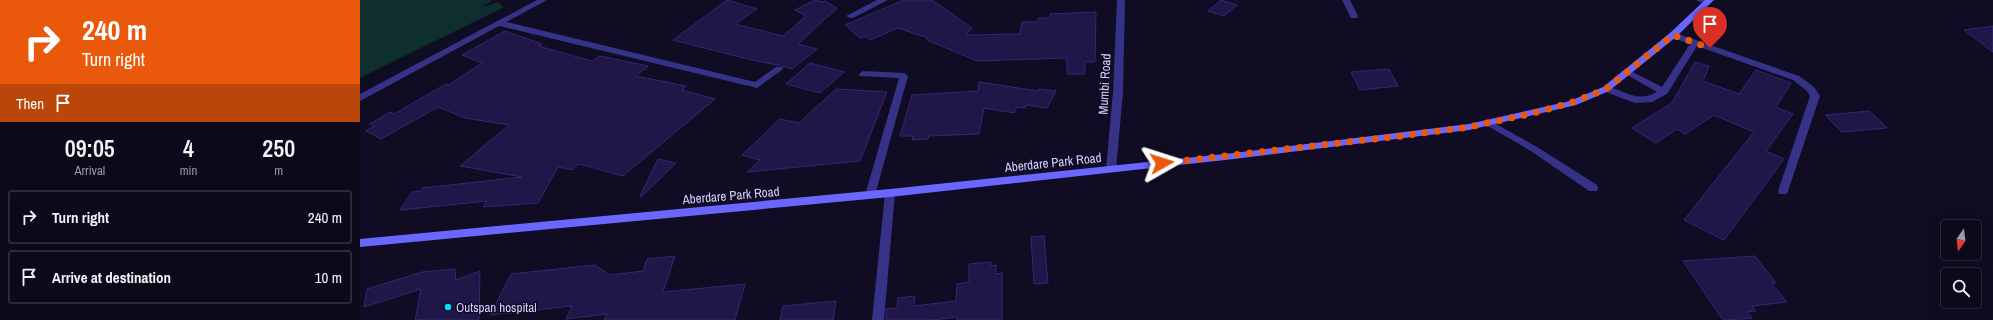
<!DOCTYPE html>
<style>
:root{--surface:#0c091b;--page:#1a1728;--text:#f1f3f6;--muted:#9a9aa3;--line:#2c2a3a}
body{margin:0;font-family:"Archivo Narrow",sans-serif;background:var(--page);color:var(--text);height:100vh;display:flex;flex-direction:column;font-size:15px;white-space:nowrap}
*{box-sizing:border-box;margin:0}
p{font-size:13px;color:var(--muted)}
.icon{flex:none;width:22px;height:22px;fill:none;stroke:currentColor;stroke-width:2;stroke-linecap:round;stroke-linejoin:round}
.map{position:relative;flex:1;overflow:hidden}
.sheet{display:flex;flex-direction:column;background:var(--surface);width:360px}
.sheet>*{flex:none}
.guide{background:#ea580c;color:#fff;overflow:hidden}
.needle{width:26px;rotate:194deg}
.tools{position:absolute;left:1581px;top:220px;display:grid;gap:8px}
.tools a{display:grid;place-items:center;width:40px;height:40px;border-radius:4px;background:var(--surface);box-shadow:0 4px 16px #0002,0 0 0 1px var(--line);font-size:20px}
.pin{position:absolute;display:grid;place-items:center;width:34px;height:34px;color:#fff;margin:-41px -17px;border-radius:50% 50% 50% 0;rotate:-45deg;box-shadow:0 0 4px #0007}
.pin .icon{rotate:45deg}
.me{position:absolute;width:44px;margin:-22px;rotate:84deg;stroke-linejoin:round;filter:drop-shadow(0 0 3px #0008)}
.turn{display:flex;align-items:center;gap:14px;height:84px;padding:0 16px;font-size:18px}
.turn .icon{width:52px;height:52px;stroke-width:2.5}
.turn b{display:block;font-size:28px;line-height:34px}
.then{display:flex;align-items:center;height:38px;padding:0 16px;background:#0003;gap:8px;font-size:15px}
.eta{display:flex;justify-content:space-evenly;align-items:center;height:68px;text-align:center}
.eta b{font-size:24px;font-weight:600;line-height:28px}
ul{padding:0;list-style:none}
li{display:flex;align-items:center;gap:12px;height:54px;margin:0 8px 6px;padding:0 8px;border:2px solid var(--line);border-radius:4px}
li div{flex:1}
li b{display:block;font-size:15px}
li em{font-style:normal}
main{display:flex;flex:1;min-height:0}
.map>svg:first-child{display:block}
.green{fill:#0e2f2e}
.building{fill:#201647;stroke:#362675}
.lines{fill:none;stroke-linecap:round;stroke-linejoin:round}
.lane{fill:#363287;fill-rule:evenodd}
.street{fill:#363287;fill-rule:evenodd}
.secondary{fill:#6a66ff;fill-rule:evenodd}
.route{stroke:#ea580c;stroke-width:7;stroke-dasharray:0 12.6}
.poi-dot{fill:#00e0fa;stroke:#100c24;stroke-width:1.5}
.labels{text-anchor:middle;stroke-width:3;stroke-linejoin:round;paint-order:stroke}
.street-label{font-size:13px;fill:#d5cfff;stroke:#100c24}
.poi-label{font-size:13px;fill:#d5cfff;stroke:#100c24;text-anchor:start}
</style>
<main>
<section class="sheet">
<div class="guide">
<div class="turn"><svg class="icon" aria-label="right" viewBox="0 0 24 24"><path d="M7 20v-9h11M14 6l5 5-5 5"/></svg><div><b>240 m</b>Turn right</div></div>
<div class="then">Then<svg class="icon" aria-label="arrive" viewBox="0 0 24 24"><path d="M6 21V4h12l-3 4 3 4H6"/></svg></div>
</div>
<div class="eta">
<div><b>09:05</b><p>Arrival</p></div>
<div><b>4</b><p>min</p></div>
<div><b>250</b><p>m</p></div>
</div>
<ul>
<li><svg class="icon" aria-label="right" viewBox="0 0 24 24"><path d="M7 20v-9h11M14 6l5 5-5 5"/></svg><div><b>Turn right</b></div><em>240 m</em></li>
<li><svg class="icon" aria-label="arrive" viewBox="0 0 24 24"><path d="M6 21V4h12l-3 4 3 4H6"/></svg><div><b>Arrive at destination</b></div><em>10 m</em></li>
</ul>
</section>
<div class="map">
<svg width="1633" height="320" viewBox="0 0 1633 320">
<rect width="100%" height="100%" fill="#100c24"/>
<polygon class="green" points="0,0 133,0 120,8 138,2 144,7 0,78"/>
<g class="building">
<polygon points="367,0 397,9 375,24 423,36 446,16 435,10 455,0 462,2 465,1 477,8 438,44 457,49 432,69 422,66 388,59 313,40"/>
<polygon points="544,0 572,0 612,28 606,35 660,34 662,22 678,22 678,18 690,18 690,14 736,12 735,62 725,62 725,74 707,74 707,58 617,61 567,40 568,38 538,28 510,40 505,36 500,38 485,25"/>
<polygon points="861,0 877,5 864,16 848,11"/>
<polygon points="1633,26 1633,52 1604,30"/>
<polygon points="145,31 182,44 178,46 232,61 240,56 288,66 276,76 326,86 322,90 355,99 263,176 219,164 212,170 198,167 178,203 123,207 127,201 40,210 52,192 61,191 63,188 162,177 100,166 149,125 105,118 78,107 21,139 6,131 15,126 10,124 30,112 34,114 86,84 89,85 122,63 102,55"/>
<polygon points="1335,62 1349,66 1343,81 1379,94 1396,70 1431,83 1416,107 1433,114 1406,151 1424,159 1364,240 1324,220 1394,132 1354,115 1325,134 1317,129 1296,143 1272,128 1312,103"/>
<polygon points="450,63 484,72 460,93 426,84"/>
<polygon points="1029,69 1038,86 1000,90 991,72"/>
<polygon points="619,82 678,91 679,89 696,91 687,108 666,105 665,108 657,107 654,113 624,108 619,134 569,136 568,139 552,140 553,136 540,136 552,95 618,91"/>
<polygon points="476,89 527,92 500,161 387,172 400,160 382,155 420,119 439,123"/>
<polygon points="1510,111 1527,128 1482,132 1465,115"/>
<polygon points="298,159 316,163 281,197 280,196"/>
<polygon points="684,236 688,283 674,284 671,237"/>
<polygon points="315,256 303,292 385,284 375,320 244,320 247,314 206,319 212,306 130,315 151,274 235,265 250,275 283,271 287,259"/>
<polygon points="1395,256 1416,283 1411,283 1427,302 1392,306 1396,311 1387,312 1392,318 1367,320 1363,320 1323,261"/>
<polygon points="631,262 631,266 636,265 636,274 642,273 642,320 597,320 597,317 573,320 526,320 526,309 537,308 538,298 555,296 554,306 596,301 597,284 609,282 609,264"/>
<polygon points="95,269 96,280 120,271 119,320 55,320 61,289 4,307 7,289 62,272"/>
<polygon points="476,301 473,320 420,320 423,306"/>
</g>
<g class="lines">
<g class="lane">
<polygon points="517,0 528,0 493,18 490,18 486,16"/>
<polygon points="982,0 990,0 998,16 997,18 991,18"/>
<polygon points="1336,0 1346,0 1350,3 1346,5"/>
<polygon points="139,20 395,82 416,67 422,67 423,69 397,88 136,25 135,23"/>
<path d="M1313 32 1439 76 1454 87 1460 96 1427 194H1419L1418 191 1450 96 1447 91 1433 80 1337 46 1307 94 1292 102 1275 103 1243 91 1241 89 1246 86C1266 91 1276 103 1297 92L1262 72 1263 70H1269L1302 87 1330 44 1310 37 1309 35Z"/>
<polygon points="503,71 544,73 548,76 515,195 514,198 506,198 505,195 539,78 500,76 499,74"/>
</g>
<g class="street">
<polygon points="177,0 187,0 0,101 0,94"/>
<polygon points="757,0 765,0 763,92 756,169 751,172 746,169 753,92"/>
<polygon points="1129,120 1177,147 1237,185 1238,188 1237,191 1229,191 1171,151 1126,125 1124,123"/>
<polygon points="530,189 535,193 524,320 512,320 525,193"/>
</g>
<polygon class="secondary" points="1345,0 1354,0 1316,37 1249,91 1216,105 1109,130 874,159 530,197 0,247 0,239 530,189 874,153 1109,124 1210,101 1243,87 1310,33"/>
</g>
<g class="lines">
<polyline class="route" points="802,163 1041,136 1109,127 1174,113 1213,102 1246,89 1313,35 1350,48"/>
</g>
<circle class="poi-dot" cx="88" cy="307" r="4"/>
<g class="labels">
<g class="street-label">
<text transform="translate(744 84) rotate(-87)" y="5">Mumbi Road</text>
<text transform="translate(693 162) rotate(-6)" y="5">Aberdare Park Road</text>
<text transform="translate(371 195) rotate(-5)" y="5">Aberdare Park Road</text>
</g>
<g class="poi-label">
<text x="96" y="312">Outspan hospital</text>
</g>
</g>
</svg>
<div class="tools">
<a><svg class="needle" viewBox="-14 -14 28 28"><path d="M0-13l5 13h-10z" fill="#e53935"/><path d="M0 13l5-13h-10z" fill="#9a9aa3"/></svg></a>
<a><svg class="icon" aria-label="search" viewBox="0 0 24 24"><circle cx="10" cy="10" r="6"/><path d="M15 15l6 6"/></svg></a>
</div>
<div class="pin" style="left:1350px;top:48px;background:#d93025"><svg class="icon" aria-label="arrive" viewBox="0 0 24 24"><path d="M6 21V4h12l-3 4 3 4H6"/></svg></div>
<svg class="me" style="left:802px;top:163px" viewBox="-20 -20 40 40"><path d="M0-17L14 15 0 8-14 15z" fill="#ea580c" stroke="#fff" stroke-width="4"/></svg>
</div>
</main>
